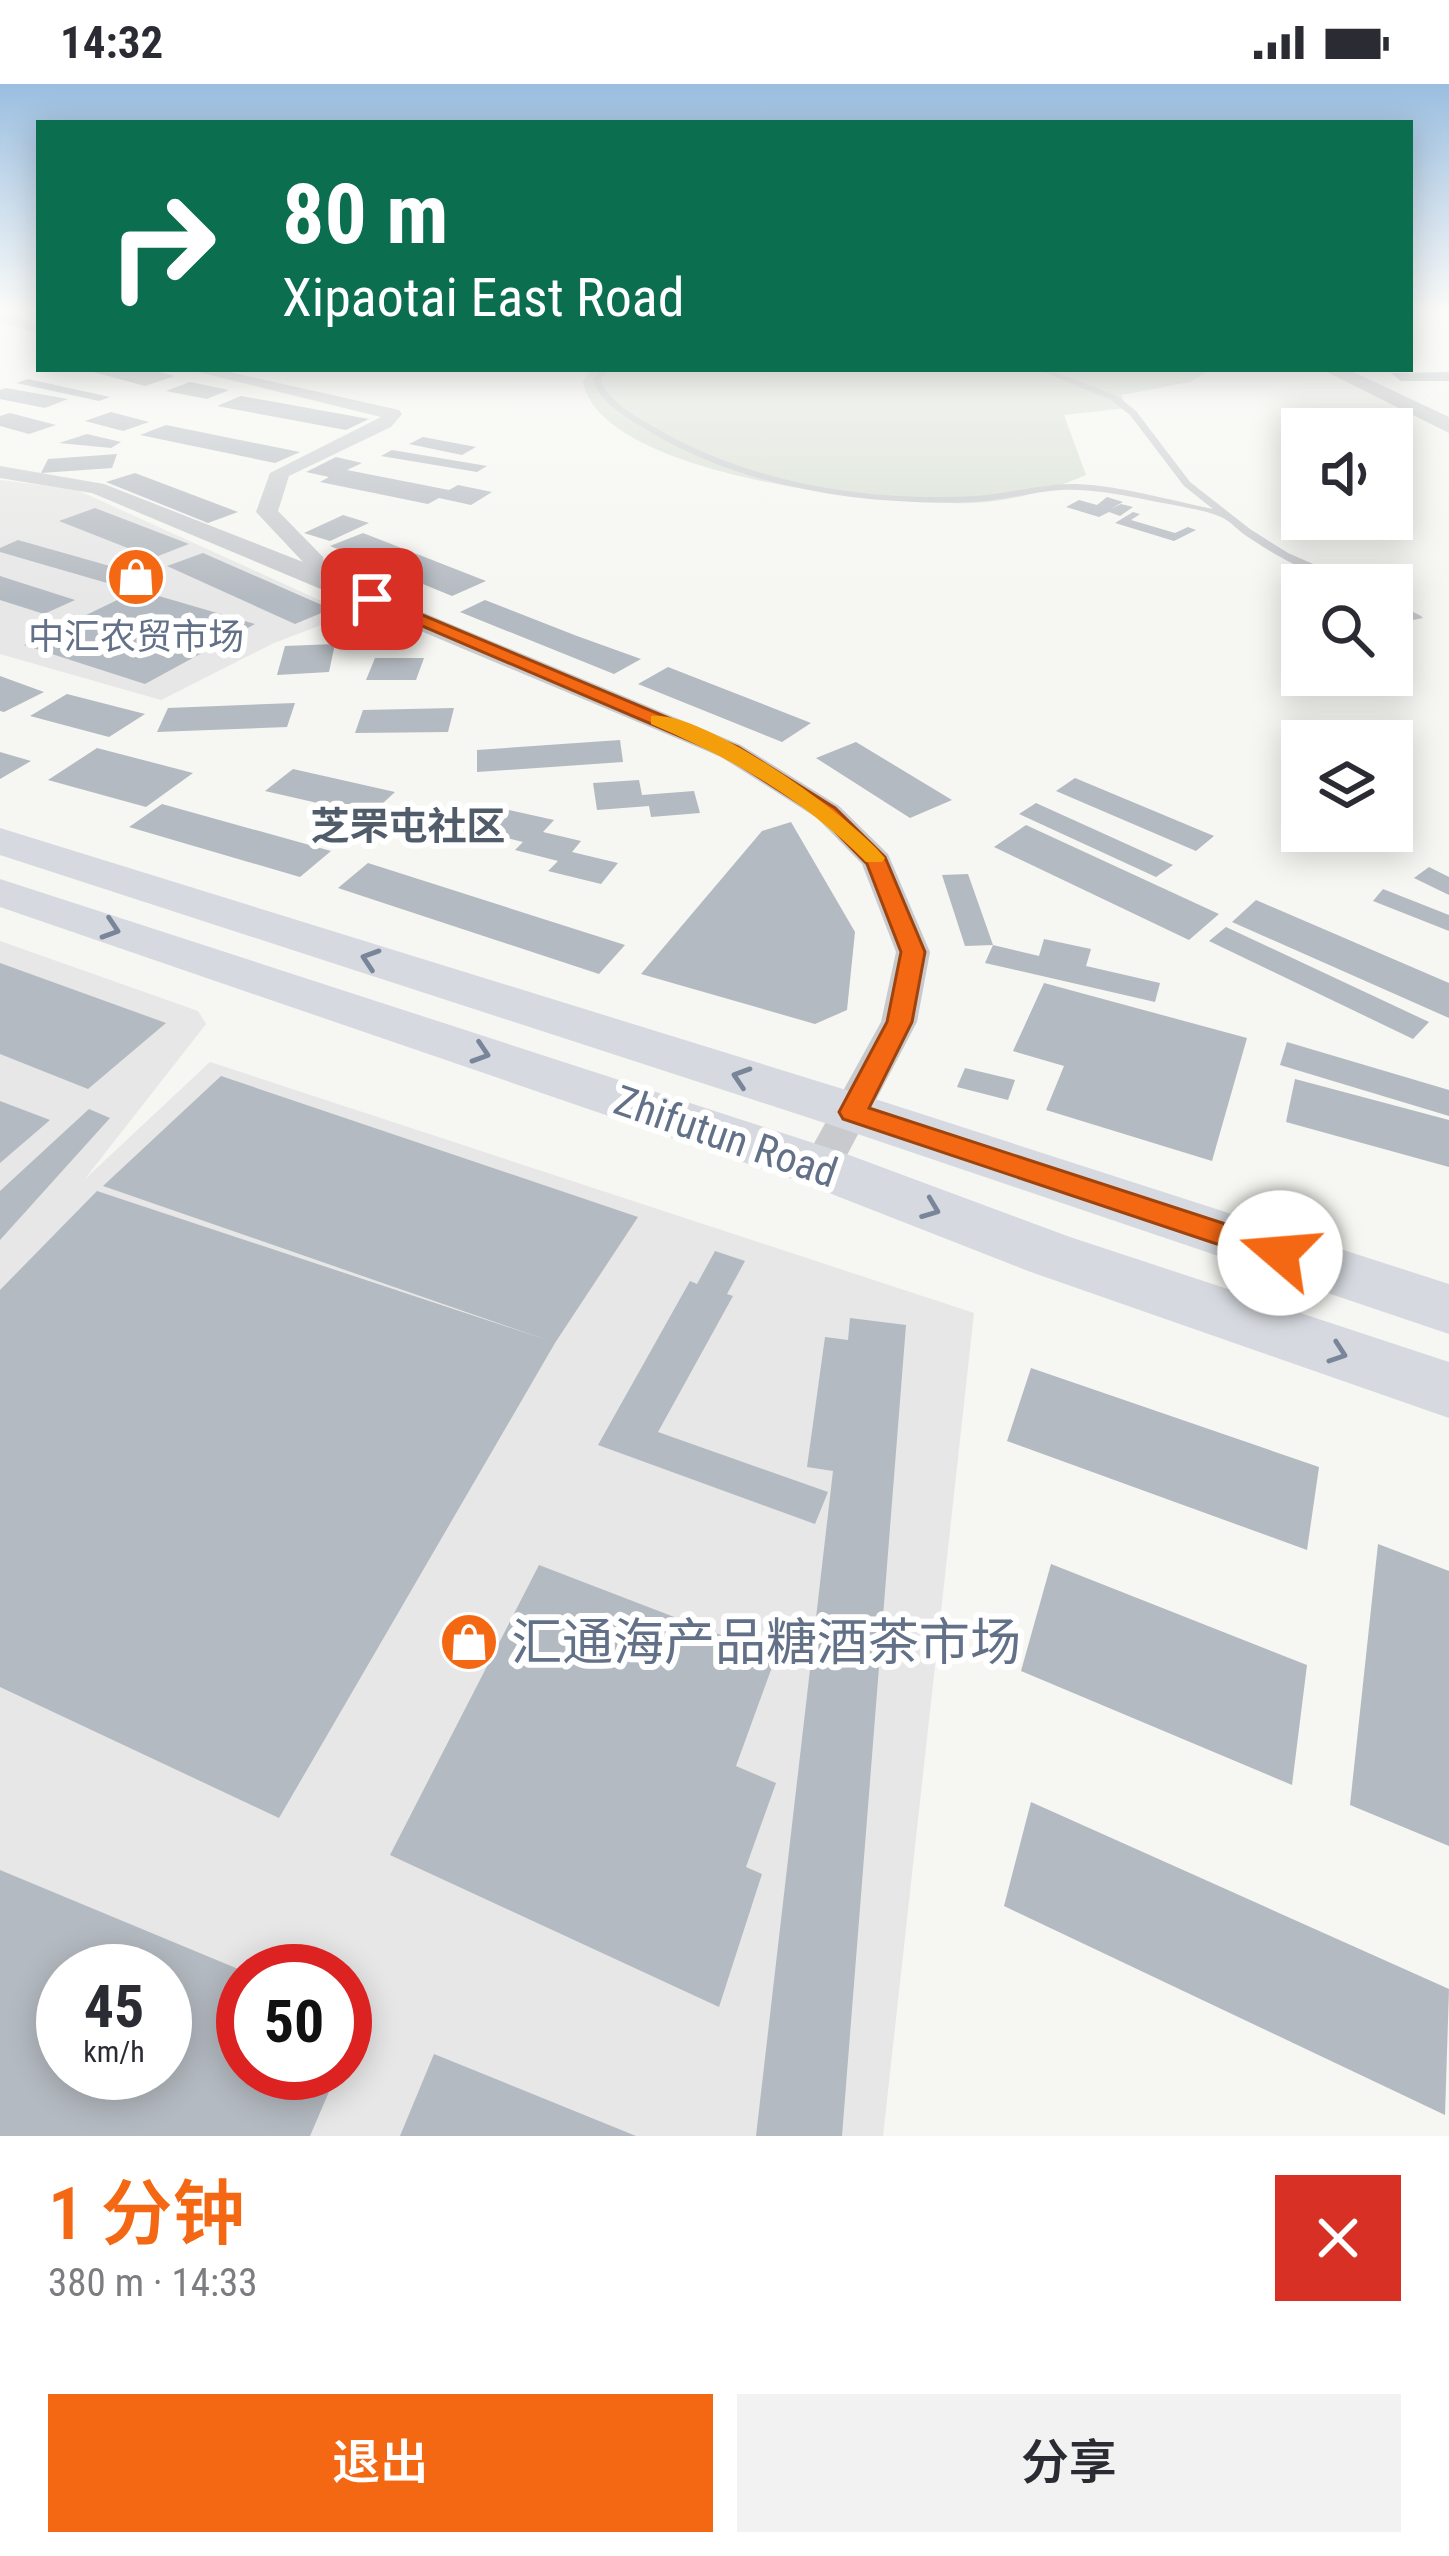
<!DOCTYPE html>
<html lang="zh">
<meta charset="utf-8">
<style>
:root{--surface:#fff;--page:#f2f2f3;--text:#2b2b33;--muted:#7c7c81;--accent:#f56813}
body{margin:0;font-family:"Roboto Condensed","Noto Sans SC",sans-serif;background:var(--page);color:var(--text);height:100vh;display:flex;flex-direction:column;font-size:45px;white-space:nowrap}
*{box-sizing:border-box;margin:0}
p{font-size:39px;color:var(--muted)}
.icon{flex:none;width:66px;height:66px;fill:none;stroke:currentColor;stroke-width:2;stroke-linecap:round;stroke-linejoin:round}
.map{position:relative;height:2052px;overflow:hidden}
.details{display:flex;flex-direction:column;background:var(--surface);flex:1}
.details>*{flex:none}
.hud{position:absolute;left:36px;top:36px;width:1377px;height:252px;border-radius:0px;box-shadow:0 6px 30px #0003;background:#0b6e4f;color:#fff;overflow:hidden}
.buttons{position:absolute;left:1281px;top:324px;display:grid;gap:24px}
.buttons a{display:grid;place-items:center;width:132px;height:132px;border-radius:0px;background:var(--surface);box-shadow:0 6px 30px #0003;font-size:60px}
.speed{position:absolute;left:36px;top:1860px;display:flex;gap:24px;font-size:60px;font-weight:700;text-align:center}
.speed>*{display:grid;place-content:center;width:156px;height:156px;border-radius:50%;background:var(--surface);box-shadow:0 6px 30px #0003;line-height:1}
.speed small{font-size:30px;font-weight:400}
.speed .limit{border:18px solid #d22;background:#fff;color:#111}
.pin{position:absolute;display:grid;place-items:center;width:102px;height:102px;color:#fff;margin:-51px;border-radius:24px;box-shadow:0 6px 18px #0006}
.me{position:absolute;width:132px;margin:-66px;rotate:288deg;stroke-linejoin:round;filter:drop-shadow(0 0 9px #0008)}
.turn{display:flex;align-items:center;gap:42px;height:252px;padding:0 48px;font-size:54px}
.turn .icon{width:156px;height:156px;stroke-width:2.5}
.turn b{display:block;font-size:84px;line-height:102px}
.round{display:grid;place-items:center;flex:none;width:126px;height:126px;border-radius:0px;background:var(--page)}
.headline{display:flex;align-items:center;justify-content:space-between;height:204px;padding:0 48px}
h1{font-size:72px;font-weight:600;line-height:90px;color:var(--accent)}
.button{display:flex;gap:24px;margin-top:auto;padding:24px 48px}
.button a{flex:1;height:138px;border-radius:0px;background:var(--accent);color:#fff;font-size:48px;font-weight:600;line-height:138px;text-align:center}
.button a+a{background:var(--page);color:var(--text)}
.status{display:flex;justify-content:space-between;align-items:center;height:84px;padding:0 60px;background:var(--surface);direction:ltr}
.status svg{height:33px;fill:currentColor}
.map>svg:first-child{display:block}
.built{fill:#e6e7e6;fill-rule:evenodd}
.green{fill:#d6dfd3}
.building{fill:#b4bac1;fill-rule:evenodd}
.lines{fill:none;stroke-linecap:round;stroke-linejoin:round}
.service{fill:#c8cace;fill-rule:evenodd}
.minor{fill:#c8cace;fill-rule:evenodd}
.tertiary{fill:#c8cace;fill-rule:evenodd}
.secondary{fill:#d6d9df;fill-rule:evenodd}
.oneway{stroke:#798699}
.route{fill:#f56813;stroke:#9f440c;stroke-width:3}
.slow{fill:#f59e0b}
.labels{text-anchor:middle;stroke-width:12;stroke-linejoin:round;paint-order:stroke}
.far-poi-label{font-size:36px;fill:#627187;stroke:#fff}
.far-quarter-label{font-size:39px;font-weight:bold;fill:#515c6b;stroke:#fff}
.street-label{font-size:42px;fill:#627187;stroke:#fff}
.near-poi-label{font-size:51px;fill:#627187;stroke:#fff;text-anchor:start}
</style>
<div class="status"><b>14:32</b><svg viewBox="0 0 49 12"><path d="M0 12V9h3v3zM5 12V6h3v6zM10 12V3h3v9zM15 12V0h3v12zM26 1h20v11H26zM47 4h2v5h-2z"/></svg></div>
<div class="map">
<svg width="1449" height="2052" viewBox="0 0 1449 2052">
<rect width="100%" height="100%" fill="#f6f6f2"/>
<g class="built">
<polygon points="0,396 75,405 350,530 274,559 161,616 0,570"/>
<path d="M0 857 198 927 206 940 84 1096 210 978 974 1229 883 2052H0ZM63 1887H165V1989H63ZM243 1887H345V1989H243Z"/>
</g>
<path class="green" d="M591 285H1202L1205 289 1190 298 1121 311 1127 324 1064 331 1086 391C1049 407 1012 417 971 419 891 422 601 393 583 298Z"/>
<g class="building">
<polygon points="82,285 146,285 175,292 145,302"/>
<polygon points="1449,288 1449,297 1401,297 1391,289"/>
<polygon points="28,295 110,313 99,317 16,299"/>
<polygon points="190,298 229,306 207,315 166,307"/>
<polygon points="6,304 68,315 45,324 0,315 0,306"/>
<polygon points="241,312 369,335 346,346 217,322"/>
<polygon points="111,328 149,338 123,347 85,337"/>
<polygon points="10,329 56,341 29,350 0,342 0,332"/>
<polygon points="166,341 300,368 275,379 140,351"/>
<polygon points="87,350 121,358 111,364 59,359"/>
<polygon points="423,353 476,363 462,371 409,360"/>
<polygon points="392,366 487,382 477,388 381,372"/>
<polygon points="117,370 112,384 41,389 48,375"/>
<polygon points="336,373 362,379 347,386 449,406 458,401 492,408 471,421 439,414 428,420 320,398 329,393 306,388"/>
<polygon points="135,389 238,428 208,439 106,398"/>
<polygon points="1107,413 1123,418 1110,425 1121,420 1133,423 1120,432 1109,428 1099,433 1066,423 1079,416 1097,421"/>
<polygon points="95,424 189,460 153,474 59,437"/>
<polygon points="1133,428 1140,430 1131,436 1175,449 1188,443 1196,446 1174,457 1115,439"/>
<polygon points="343,431 369,439 330,457 304,449"/>
<polygon points="363,449 486,497 452,512 330,462"/>
<polygon points="18,456 131,488 107,499 0,468 0,464"/>
<polygon points="203,469 331,525 295,540 167,482"/>
<polygon points="0,492 75,516 44,530 0,516"/>
<polygon points="138,506 255,540 145,600 24,561"/>
<polygon points="485,516 577,552 641,575 614,590 460,528"/>
<polygon points="335,560 329,588 277,591 285,562"/>
<polygon points="375,574 424,574 416,596 366,596"/>
<polygon points="668,583 811,639 782,658 638,600"/>
<polygon points="0,592 44,608 4,628 0,627"/>
<polygon points="67,610 145,630 109,653 30,632"/>
<polygon points="295,619 287,643 157,648 168,624"/>
<polygon points="454,624 448,648 355,649 363,626"/>
<polygon points="620,656 623,678 477,688 477,666"/>
<polygon points="856,658 952,716 910,734 816,674"/>
<polygon points="97,664 193,689 146,723 48,696"/>
<polygon points="0,668 31,677 0,695"/>
<polygon points="293,685 395,708 370,731 265,707"/>
<polygon points="1075,694 1214,752 1196,767 1056,707"/>
<polygon points="639,696 642,711 694,707 700,729 651,733 649,722 597,726 593,699"/>
<polygon points="1036,719 1173,781 1156,793 1019,730"/>
<polygon points="162,720 331,767 300,793 129,743"/>
<polygon points="509,726 554,736 543,748 581,757 572,768 618,779 601,800 548,787 558,777 515,766 523,758 479,747 466,761 423,750 447,727 496,739"/>
<polygon points="791,738 855,848 847,926 815,940 641,890 762,747"/>
<polygon points="1026,741 1219,830 1189,856 994,763"/>
<polygon points="368,779 625,861 599,890 338,804"/>
<polygon points="1429,783 1449,793 1449,811 1414,794"/>
<polygon points="968,790 993,861 965,862 942,791"/>
<polygon points="1383,805 1449,831 1449,847 1373,817"/>
<polygon points="1256,816 1449,899 1449,934 1232,838"/>
<polygon points="1226,843 1429,938 1413,955 1209,857"/>
<polygon points="1044,855 1091,865 1086,882 1160,899 1155,918 985,879 993,861 1039,872"/>
<polygon points="0,879 166,939 88,1005 0,970"/>
<polygon points="1044,899 1247,954 1212,1077 1046,1026 1064,982 1013,967"/>
<polygon points="1287,958 1449,1006 1449,1032 1280,981"/>
<polygon points="965,984 1015,996 1008,1016 957,1003"/>
<polygon points="221,992 638,1133 555,1259 279,1734 0,1603 0,1206 97,1107 550,1257 103,1102"/>
<polygon points="1295,995 1449,1036 1449,1083 1286,1038"/>
<polygon points="0,1017 50,1036 0,1079"/>
<polygon points="89,1025 110,1034 0,1156 0,1107"/>
<polygon points="715,1167 745,1177 727,1210 733,1212 658,1348 828,1408 815,1440 598,1361 690,1197 697,1200"/>
<polygon points="850,1234 906,1241 842,2052 756,2052 833,1387 807,1383 825,1253 848,1256"/>
<polygon points="1031,1284 1319,1383 1307,1466 1007,1357"/>
<polygon points="1378,1460 1449,1487 1449,1762 1350,1721"/>
<polygon points="1051,1480 1307,1581 1292,1701 1021,1587"/>
<polygon points="539,1481 776,1572 736,1682 776,1699 746,1783 762,1790 719,1923 390,1771"/>
<polygon points="1031,1718 1449,1905 1445,2031 1004,1822"/>
<path d="M0 1786 243 1887V1989H337L310 2052H0ZM63 1887H165V1989H63Z"/>
<polygon points="434,1970 636,2052 400,2052"/>
</g>
<g class="lines">
<g class="service">
<path d="M601 285H609L601 295C605 316 637 333 654 343 748 399 867 418 976 412 1009 410 1043 399 1077 400 1123 402 1168 416 1213 425L1184 402 1130 331 1111 316 1036 285H1047L1117 312 1136 327 1190 398 1250 445 1288 469 1361 501C1326 501 1274 471 1245 451 1238 446 1231 438 1223 434 1206 425 1164 420 1143 415 1116 410 1089 405 1061 406 1031 408 1001 417 970 418 864 422 745 404 652 349 632 337 598 319 593 295Z"/>
<polygon points="1392,517 1421,532 1423,534 1413,536 1392,525"/>
</g>
<g class="minor">
<polygon points="0,228 39,240 39,250 0,237"/>
<polygon points="186,285 216,285 399,326 402,330 391,343 289,392 278,427 323,473 326,488 741,661 839,722 888,770 930,868 917,938 835,1094 821,1098 807,1094 801,1083 881,938 896,868 862,780 817,734 721,673 92,409 0,394 0,382 104,400 303,478 256,428 270,389 381,333"/>
</g>
<polygon class="tertiary" points="1321,285 1347,285 1449,333 1449,349"/>
<g class="secondary">
<polygon points="0,744 872,1014 1449,1200 1449,1250 834,1042 0,771"/>
<polygon points="0,795 841,1068 1070,1153 1449,1278 1449,1334 1028,1187 801,1098 0,823"/>
</g>
</g>
<defs><path id="oneway-chevron" d="M-2-3.5L2.5 0L-2 3.5" fill="none" stroke-width="1.6" stroke-linecap="round" stroke-linejoin="round" transform="scale(3)"/></defs>
<g class="oneway">
<use href="#oneway-chevron" transform="translate(111 845) rotate(18)"/>
<use href="#oneway-chevron" transform="translate(370 875) rotate(-162)"/>
<use href="#oneway-chevron" transform="translate(481 969) rotate(18)"/>
<use href="#oneway-chevron" transform="translate(741 993) rotate(-162)"/>
<use href="#oneway-chevron" transform="translate(931 1125) rotate(21)"/>
<use href="#oneway-chevron" transform="translate(1338 1269) rotate(19)"/>
</g>
<linearGradient id="sky" x2="0" y2="1"><stop stop-color="#9abee0"/><stop offset="0.44" stop-color="#fbfbf9"/><stop offset="1" stop-color="#fbfbf9" stop-opacity="0"/></linearGradient>
<rect width="1449" height="515" fill="url(#sky)"/>
<polygon class="route" points="372,510 738,663 835,724 885,773 925,868 912,938 869,1024 1290,1161 1295,1169 1290,1178 1280,1181 843,1035 839,1028 887,938 901,868 867,780 821,733 724,671 366,518 366,511"/>
<path class="slow" d="M651 632C702 625 852 733 885 774L882 778H866C802 714 735 676 651 640Z"/>
<defs>
<g id="shop-disc" transform="scale(3)"><circle r="9.5" fill="#f56813" stroke="#fff"/><path d="M-5-2.5h2.3a2.7 3.5 0 0 1 5.4 0H5L5.5 6h-11ZM-1.5-2.5h3a1.5 2.3 0 0 0-3 0Z" fill="#fff"/></g>
</defs>
<g fill-rule="evenodd">
<use href="#shop-disc" x="136" y="493"/>
<use href="#shop-disc" x="469" y="1558"/>
</g>
<g class="labels">
<g class="far-poi-label">
<text x="136" y="565">中汇农贸市场</text>
</g>
<g class="far-quarter-label">
<text x="408" y="756">芝罘屯社区</text>
</g>
<g class="street-label">
<text transform="translate(726 1052) rotate(19)" y="15">Zhifutun Road</text>
</g>
<g class="near-poi-label">
<text x="511" y="1576">汇通海产品糖酒茶市场</text>
</g>
</g>
</svg>
<div class="buttons">
<a><svg class="icon" aria-label="sound" viewBox="0 0 24 24"><path d="M4 9h4l5-4v14l-5-4H4zM17 9q2 3 0 6"/></svg></a>
<a><svg class="icon" aria-label="search" viewBox="0 0 24 24"><circle cx="10" cy="10" r="6"/><path d="M15 15l6 6"/></svg></a>
<a><svg class="icon" aria-label="layers" viewBox="0 0 24 24"><path d="M12 4l9 5-9 5-9-5zM3 14l9 5 9-5"/></svg></a>
</div>
<div class="speed"><div>45<small>km/h</small></div><div class="limit">50</div></div>
<div class="pin" style="left:372px;top:515px;background:#d93025"><svg class="icon" aria-label="arrive" viewBox="0 0 24 24"><path d="M6 21V4h12l-3 4 3 4H6"/></svg></div>
<svg class="me" style="left:1280px;top:1169px" viewBox="-20 -20 40 40"><circle r="19" fill="#fff"/><path d="M0-13L10 11 0 6-10 11z" fill="#f56813"/></svg>
<div class="hud">
<div class="turn"><svg class="icon" aria-label="right" viewBox="0 0 24 24"><path d="M7 20v-9h11M14 6l5 5-5 5"/></svg><div><b>80 m</b>Xipaotai East Road</div></div>
</div>
</div>
<section class="details">
<div class="headline"><div><h1>1 分钟</h1><p>380 m · 14:33</p></div><a class="round" style="background:#d93025;color:#fff"><svg class="icon" aria-label="close" viewBox="0 0 24 24"><path d="M6 6l12 12M18 6L6 18"/></svg></a></div>
<div class="button"><a>退出</a><a>分享</a></div>
</section>
